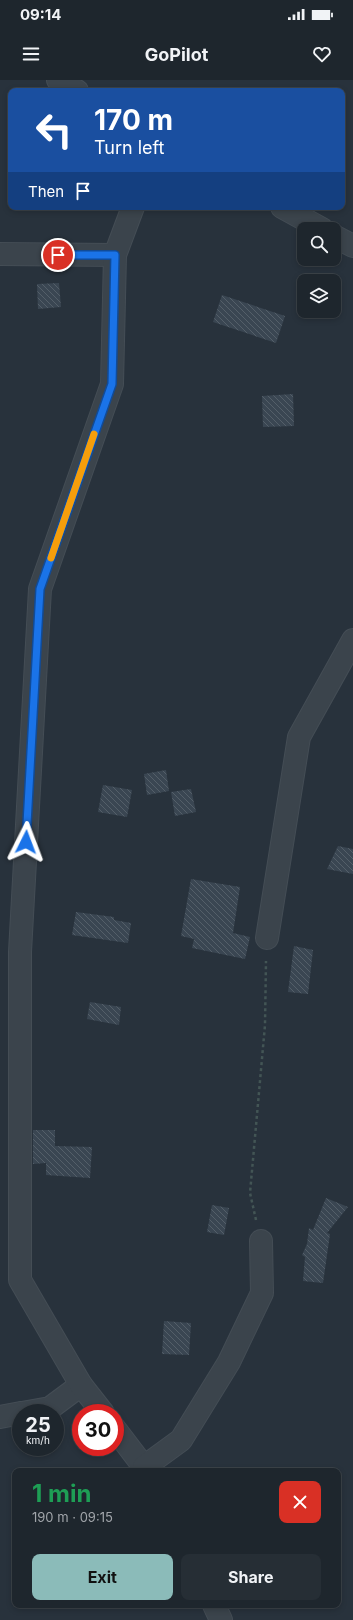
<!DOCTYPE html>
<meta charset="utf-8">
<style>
:root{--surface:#1e262d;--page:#262e35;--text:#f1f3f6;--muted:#a1a5aa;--line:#3c4349;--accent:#8bbbb9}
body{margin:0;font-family:Inter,sans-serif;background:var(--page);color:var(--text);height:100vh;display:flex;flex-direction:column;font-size:15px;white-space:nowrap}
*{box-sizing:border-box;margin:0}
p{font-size:13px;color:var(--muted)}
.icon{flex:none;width:22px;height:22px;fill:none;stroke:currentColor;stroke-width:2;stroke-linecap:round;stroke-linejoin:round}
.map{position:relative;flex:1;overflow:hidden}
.drawer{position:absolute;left:12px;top:1388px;width:329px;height:140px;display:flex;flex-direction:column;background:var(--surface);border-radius:8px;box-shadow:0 2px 6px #0003,0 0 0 1px var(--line)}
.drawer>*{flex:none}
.banner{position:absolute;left:8px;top:8px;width:337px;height:122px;border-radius:8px;box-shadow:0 2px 6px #0003,0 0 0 1px var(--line);background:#1a4fa0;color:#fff;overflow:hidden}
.controls{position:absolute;left:297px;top:142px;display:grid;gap:8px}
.controls a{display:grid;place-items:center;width:44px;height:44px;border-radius:8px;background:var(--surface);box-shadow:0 2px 6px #0003,0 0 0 1px var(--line);font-size:20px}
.speed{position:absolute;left:12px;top:1324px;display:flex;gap:8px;font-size:20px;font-weight:700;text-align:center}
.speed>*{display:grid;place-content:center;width:52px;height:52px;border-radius:50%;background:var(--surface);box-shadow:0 2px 6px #0003,0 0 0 1px var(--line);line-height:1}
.speed small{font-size:10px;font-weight:400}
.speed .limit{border:6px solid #d22;background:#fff;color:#111}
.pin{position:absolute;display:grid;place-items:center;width:34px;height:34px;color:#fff;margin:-17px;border:2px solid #fff;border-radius:50%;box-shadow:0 1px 4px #0007}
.me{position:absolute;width:44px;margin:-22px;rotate:3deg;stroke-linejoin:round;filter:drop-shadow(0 0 3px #0008)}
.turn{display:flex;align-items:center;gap:14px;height:84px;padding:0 20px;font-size:18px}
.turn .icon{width:52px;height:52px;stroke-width:2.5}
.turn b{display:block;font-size:28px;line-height:34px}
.then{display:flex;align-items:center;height:38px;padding:0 20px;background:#0003;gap:8px;font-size:15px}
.round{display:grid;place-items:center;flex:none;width:42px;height:42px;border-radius:8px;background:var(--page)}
.overview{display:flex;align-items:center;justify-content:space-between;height:68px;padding:0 20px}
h1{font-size:24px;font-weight:700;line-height:30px;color:#1e9e55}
.cta{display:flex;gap:8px;margin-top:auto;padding:8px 20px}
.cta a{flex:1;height:46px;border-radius:8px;background:var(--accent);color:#111;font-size:16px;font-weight:700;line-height:46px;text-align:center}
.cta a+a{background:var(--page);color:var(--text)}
.status{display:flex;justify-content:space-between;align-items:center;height:28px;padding:0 20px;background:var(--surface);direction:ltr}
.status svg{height:11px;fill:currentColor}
header{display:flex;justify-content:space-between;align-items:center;height:52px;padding:0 20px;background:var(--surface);font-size:18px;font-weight:700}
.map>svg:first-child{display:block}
.building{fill:url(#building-back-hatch)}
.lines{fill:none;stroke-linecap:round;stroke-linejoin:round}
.minor-casing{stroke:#444d55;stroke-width:24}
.path{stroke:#435555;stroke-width:2.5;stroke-dasharray:3 3;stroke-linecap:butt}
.minor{stroke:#3b444c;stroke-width:22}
.route-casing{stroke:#114b97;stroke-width:10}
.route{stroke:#1a73e8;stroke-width:7}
.slow{stroke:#f59e0b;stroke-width:7}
</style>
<div class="status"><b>09:14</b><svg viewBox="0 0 49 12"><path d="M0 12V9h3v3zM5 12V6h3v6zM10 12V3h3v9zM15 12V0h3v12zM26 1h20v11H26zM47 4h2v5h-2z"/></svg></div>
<header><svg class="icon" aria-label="menu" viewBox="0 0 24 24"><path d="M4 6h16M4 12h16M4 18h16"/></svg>GoPilot<svg class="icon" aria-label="heart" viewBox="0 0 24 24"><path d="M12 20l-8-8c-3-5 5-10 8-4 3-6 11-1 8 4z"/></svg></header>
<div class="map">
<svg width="353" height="1540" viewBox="0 0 353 1540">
<defs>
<pattern id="building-back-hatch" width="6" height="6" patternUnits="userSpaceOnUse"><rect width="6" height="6" fill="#3a4652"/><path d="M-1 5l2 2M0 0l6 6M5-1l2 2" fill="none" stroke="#545f69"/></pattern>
</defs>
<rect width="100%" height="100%" fill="#28323c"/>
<g class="building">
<polygon points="59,203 61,227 38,229 37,204"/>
<polygon points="222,215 285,236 276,263 213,242"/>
<polygon points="293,314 294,346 263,347 262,316"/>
<polygon points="166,690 169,711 147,715 144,694"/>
<polygon points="103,705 132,710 127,737 98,732"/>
<polygon points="191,709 196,732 175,736 171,712"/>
<polygon points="338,766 353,769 353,794 327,789"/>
<polygon points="191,799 240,807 233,853 250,857 245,879 192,868 194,859 181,856"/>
<polygon points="76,832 114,837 114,840 131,843 128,863 72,855"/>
<polygon points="294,866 313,870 308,914 288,912"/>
<polygon points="90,922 121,927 119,945 87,939"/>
<polygon points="33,1050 55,1050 55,1066 92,1067 90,1098 46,1095 46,1083 33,1084"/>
<polygon points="326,1118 348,1127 327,1153 330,1154 323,1203 303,1201 305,1177 302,1175 307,1164 309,1148 313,1150"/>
<polygon points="212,1125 229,1128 224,1155 207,1152"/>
<polygon points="164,1241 191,1243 189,1275 162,1274"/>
</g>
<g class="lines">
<g class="minor-casing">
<g id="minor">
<polyline points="58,0 77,11"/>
<polyline points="282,127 322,149"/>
<polyline points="334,156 353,166"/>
<polyline points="0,174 115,175"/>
<polyline points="267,858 299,657 353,560"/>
<polyline points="22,1333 50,1328 81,1305"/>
<polyline points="103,1333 81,1305 20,1200 20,872 40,509 112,304 115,175 133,127"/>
<polyline points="0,1337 21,1333"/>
<polyline points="115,1349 147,1391"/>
<polyline points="144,1387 181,1360 229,1282 262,1213 261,1161"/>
<polyline points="214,1525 221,1540"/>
</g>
</g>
<polyline class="path" points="256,1140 250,1113 265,945 266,881"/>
<use href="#minor" class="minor"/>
</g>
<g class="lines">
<g class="route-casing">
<polyline id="route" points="26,762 40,509 112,304 115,175 58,175"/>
</g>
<use href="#route" class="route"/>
<polyline class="slow" points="51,478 94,354"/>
</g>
</svg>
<div class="controls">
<a><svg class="icon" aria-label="search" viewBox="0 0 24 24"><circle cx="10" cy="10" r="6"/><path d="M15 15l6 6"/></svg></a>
<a><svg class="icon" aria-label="layers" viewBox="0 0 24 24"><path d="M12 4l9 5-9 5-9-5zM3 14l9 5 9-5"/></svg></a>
</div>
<div class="speed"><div>25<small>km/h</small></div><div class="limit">30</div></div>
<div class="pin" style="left:58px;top:175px;background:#d93025"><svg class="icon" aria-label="arrive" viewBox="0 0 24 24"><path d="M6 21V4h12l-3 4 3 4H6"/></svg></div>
<svg class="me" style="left:26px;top:762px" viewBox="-20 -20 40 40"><path d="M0-17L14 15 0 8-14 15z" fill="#1a73e8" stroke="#fff" stroke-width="4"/></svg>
<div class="banner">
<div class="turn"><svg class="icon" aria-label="left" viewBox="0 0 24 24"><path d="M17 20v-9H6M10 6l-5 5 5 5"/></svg><div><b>170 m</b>Turn left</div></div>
<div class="then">Then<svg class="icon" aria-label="arrive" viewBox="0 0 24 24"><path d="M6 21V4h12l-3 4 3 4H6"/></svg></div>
</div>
<section class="drawer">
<div class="overview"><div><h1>1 min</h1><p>190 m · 09:15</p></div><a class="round" style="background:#d93025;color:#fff"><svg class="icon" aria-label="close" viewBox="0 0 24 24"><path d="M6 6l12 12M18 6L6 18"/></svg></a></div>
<div class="cta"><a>Exit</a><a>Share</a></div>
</section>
</div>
